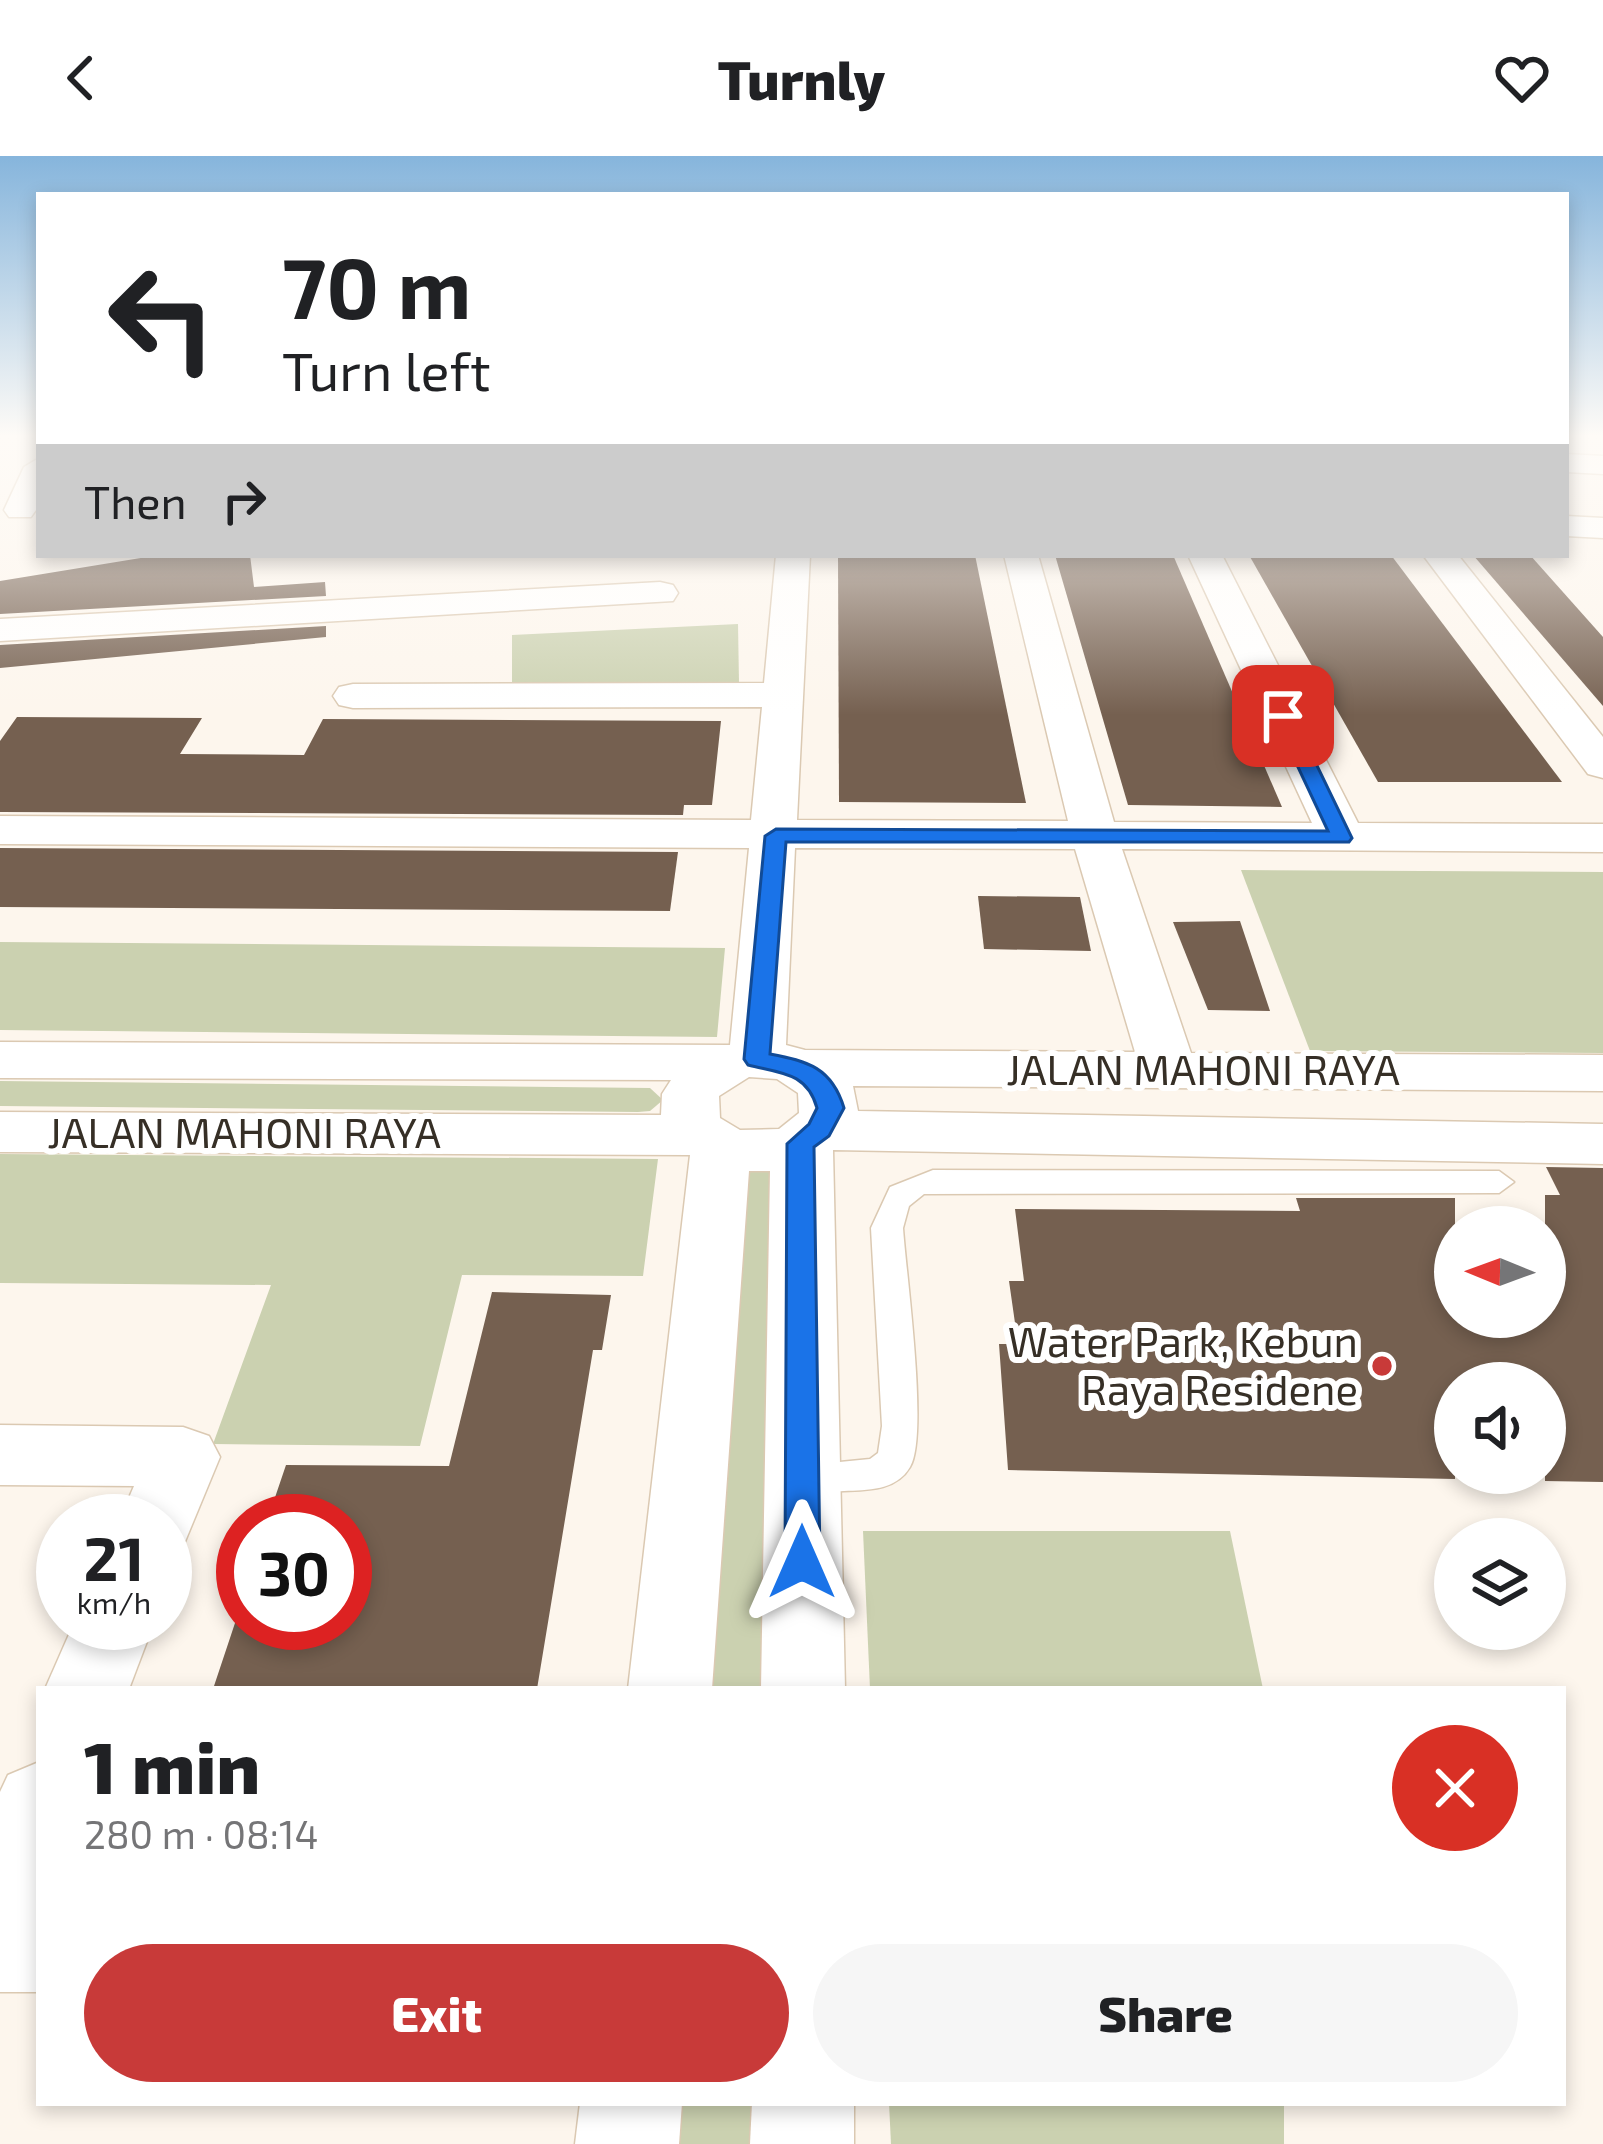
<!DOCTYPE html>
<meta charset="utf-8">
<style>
:root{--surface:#fff;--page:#f6f6f6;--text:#202124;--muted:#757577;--accent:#c83a39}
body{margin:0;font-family:"Exo 2",sans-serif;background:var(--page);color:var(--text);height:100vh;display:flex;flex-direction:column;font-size:45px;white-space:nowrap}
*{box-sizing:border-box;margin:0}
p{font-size:39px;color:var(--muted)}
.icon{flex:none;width:66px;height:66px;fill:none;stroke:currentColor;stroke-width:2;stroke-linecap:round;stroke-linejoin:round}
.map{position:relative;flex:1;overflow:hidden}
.side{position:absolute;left:36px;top:1530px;width:1530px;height:420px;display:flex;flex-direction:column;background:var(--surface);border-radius:0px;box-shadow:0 6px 18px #0003}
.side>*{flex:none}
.top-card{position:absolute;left:36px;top:36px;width:1533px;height:366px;border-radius:0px;box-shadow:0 6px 18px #0003;background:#fff;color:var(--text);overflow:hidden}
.needle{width:78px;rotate:271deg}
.fabs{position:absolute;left:1434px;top:1050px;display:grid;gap:24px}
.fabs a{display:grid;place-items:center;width:132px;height:132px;border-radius:50%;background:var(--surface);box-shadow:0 6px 18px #0003;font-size:60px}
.speed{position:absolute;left:36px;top:1338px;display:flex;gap:24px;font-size:60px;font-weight:700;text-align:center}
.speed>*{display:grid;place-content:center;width:156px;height:156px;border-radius:50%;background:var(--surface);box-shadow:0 6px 18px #0003;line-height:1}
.speed small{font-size:30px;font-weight:400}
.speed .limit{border:18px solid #d22;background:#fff;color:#111}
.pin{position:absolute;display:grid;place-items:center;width:102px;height:102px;color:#fff;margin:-51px;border-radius:24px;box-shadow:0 6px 18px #0006}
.me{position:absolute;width:132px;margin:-66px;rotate:0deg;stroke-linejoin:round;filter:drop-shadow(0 0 9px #0008)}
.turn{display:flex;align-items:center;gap:42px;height:252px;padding:0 48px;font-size:54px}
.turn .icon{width:156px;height:156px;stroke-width:2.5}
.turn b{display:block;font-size:84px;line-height:102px}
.then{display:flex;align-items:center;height:114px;padding:0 48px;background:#0003;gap:24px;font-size:45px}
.round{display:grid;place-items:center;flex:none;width:126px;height:126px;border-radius:63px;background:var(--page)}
.overview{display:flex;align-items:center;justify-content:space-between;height:204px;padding:0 48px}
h1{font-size:72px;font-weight:800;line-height:90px}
.cta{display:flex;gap:24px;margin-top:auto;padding:24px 48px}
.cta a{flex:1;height:138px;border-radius:72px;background:var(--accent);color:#fff;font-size:48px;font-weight:800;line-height:138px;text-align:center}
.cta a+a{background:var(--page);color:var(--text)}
header{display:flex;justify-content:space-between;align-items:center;height:156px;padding:0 48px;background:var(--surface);font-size:54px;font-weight:800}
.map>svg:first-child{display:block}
.green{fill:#cbd1b0}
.building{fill:#756050}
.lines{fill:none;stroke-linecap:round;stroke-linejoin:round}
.lane-casing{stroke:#dbc9b2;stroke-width:3}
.street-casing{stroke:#dbc9b2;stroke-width:3}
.lane{fill:#fff;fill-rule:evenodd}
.street{fill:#fff;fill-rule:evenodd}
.route{fill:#1a73e8;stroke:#114b97;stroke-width:3}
.poi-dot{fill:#c83a39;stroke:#fff;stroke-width:4.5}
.labels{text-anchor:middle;stroke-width:12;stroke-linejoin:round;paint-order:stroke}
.street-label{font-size:42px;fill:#362f26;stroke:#fff}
.poi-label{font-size:42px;fill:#362f26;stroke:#fff;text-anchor:end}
</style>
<header><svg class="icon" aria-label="back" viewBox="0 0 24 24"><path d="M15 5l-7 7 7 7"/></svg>Turnly<svg class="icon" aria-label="heart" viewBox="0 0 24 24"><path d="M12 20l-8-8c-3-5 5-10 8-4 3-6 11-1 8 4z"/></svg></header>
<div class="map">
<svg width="1603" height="1988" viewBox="0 0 1603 1988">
<rect width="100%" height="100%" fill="#fdf6ed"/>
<g class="green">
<polygon points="738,468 739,527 512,528 512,479"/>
<polygon points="1241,714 1603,716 1603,897 1310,895"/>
<polygon points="0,786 725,792 717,881 0,874"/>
<polygon points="0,925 650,932 663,944 650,955 638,956 0,950"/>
<polygon points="0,998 658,1003 643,1120 462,1119 420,1290 213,1288 271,1129 0,1127"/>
<polygon points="760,1012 772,1015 763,1533 699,1533 746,1014"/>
<polygon points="863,1375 1230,1375 1263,1533 870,1533"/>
<polygon points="679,1947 752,1947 751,1988 676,1988"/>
<polygon points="889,1947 1284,1947 1284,1988 891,1988"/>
</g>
<g class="building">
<polygon points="159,399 250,399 254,431 325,426 326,440 0,458 0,425"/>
<polygon points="838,399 975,399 1026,647 839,646"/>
<polygon points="1055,399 1173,399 1282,651 1128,649"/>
<polygon points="1249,399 1391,399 1562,626 1378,626"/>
<polygon points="1473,399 1530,399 1603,481 1603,550"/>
<polygon points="326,470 326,481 0,512 0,489"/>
<polygon points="17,561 202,562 180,598 304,599 323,563 721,565 712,649 684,649 683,659 0,656 0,585"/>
<polygon points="0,692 678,696 670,755 0,751"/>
<polygon points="978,740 1080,741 1091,795 984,793"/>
<polygon points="1240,765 1270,855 1208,854 1173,766"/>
<polygon points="1546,1011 1603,1012 1603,1326 1545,1325 1545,1227 1455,1227 1455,1323 1008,1314 999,1188 1018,1188 1009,1125 1024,1125 1015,1053 1300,1055 1296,1042 1455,1042 1455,1161 1545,1161 1545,1039 1560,1039"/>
<polygon points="492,1136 611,1139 602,1194 593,1194 537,1533 213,1533 235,1467 345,1467 345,1365 267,1365 286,1309 449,1310"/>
</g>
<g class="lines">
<g class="lane-casing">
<path id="lane" d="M933 1014 1499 1015 1514 1026 1499 1037 924 1038 909 1050 903 1072C906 1117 929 1280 910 1311 896 1335 867 1334 844 1335 825 1336 807 1339 789 1333L783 1322 789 1311 870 1303 878 1297 882 1270 871 1072 890 1031Z"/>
</g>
<g class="street-casing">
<g id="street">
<polygon points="1566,298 1603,300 1603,318 1566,316"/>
<polygon points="39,302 36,354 31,361 9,361 4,354 24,311"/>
<polygon points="1566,360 1603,362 1603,382 1566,380"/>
<path d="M776 399H810L797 664 1068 665 1004 399H1038L1114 666 1312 667 1188 399H1222L1358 667 1603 668V696L1122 693 1191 897 1603 899V935L853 930 858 955 1603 968V1008L833 994 845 1533H761L770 1015H749L712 1533H628L690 999 0 996V956L661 959 662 938 671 924 0 922V886L730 889 749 692 0 688V660L751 664 762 551 353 552 339 549 333 540 339 531 353 528 764 527ZM795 692 1075 693 1135 896 805 894 786 889ZM749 921 777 923 798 937 799 957 779 973 740 974 720 962 719 940Z"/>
<polygon points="1423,399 1458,399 1603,581 1603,622 1588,618"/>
<polygon points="660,426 673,429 678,437 673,445 0,485 0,463"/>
<polygon points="0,1269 183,1271 209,1280 220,1301 184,1388 165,1395 165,1365 119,1365 134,1330 0,1329"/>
<polygon points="74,1467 154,1467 129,1533 45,1533"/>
<polygon points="39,1606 39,1836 0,1836 0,1636 8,1619"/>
<polygon points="580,1947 682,1947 679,1988 575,1988"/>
<polygon points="752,1947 854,1947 854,1988 750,1988"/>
</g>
</g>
<use href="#lane" class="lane"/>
<use href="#street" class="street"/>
</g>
<linearGradient id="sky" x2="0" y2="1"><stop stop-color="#86b5dc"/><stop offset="0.5" stop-color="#fefbf7"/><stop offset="1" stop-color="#fefbf7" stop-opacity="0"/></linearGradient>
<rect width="1603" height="559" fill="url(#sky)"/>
<path class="route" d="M1283 555 1293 560 1352 682 1349 686H786L770 898C808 905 832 912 844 952L829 980 814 991 820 1406 815 1417 802 1422 790 1417 785 1406 787 988 809 968 817 952C807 916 780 917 748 909L744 903 765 680 776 673 1328 675 1274 560Z"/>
<circle class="poi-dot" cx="1382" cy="1210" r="12"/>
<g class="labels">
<g class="street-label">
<text x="1203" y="929">JALAN MAHONI RAYA</text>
<text x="244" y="992">JALAN MAHONI RAYA</text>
</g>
<g class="poi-label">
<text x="1358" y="1201">Water Park, Kebun<tspan x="1358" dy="48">Raya Residene</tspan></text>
</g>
</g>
</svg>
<div class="fabs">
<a><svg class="needle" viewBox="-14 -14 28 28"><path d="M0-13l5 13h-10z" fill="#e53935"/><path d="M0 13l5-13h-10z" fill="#757577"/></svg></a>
<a><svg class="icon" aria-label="sound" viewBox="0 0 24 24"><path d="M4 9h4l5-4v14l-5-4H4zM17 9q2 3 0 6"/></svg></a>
<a><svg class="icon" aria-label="layers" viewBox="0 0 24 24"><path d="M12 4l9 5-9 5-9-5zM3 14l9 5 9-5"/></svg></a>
</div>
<div class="speed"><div>21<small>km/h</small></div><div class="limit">30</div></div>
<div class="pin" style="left:1283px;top:560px;background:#d93025"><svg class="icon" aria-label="arrive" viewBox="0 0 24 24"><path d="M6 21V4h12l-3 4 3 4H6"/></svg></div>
<svg class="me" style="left:802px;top:1406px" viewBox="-20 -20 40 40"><path d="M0-17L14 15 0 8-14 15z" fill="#1a73e8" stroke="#fff" stroke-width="4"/></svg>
<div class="top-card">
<div class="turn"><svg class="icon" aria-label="left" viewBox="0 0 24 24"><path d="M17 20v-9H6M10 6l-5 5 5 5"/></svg><div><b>70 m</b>Turn left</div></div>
<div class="then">Then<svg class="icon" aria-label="right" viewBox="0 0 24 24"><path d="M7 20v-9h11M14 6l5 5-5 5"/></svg></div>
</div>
<section class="side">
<div class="overview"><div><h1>1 min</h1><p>280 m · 08:14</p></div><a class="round" style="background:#d93025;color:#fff"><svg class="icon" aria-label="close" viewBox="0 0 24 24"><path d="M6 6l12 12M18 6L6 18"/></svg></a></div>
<div class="cta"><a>Exit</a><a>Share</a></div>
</section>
</div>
